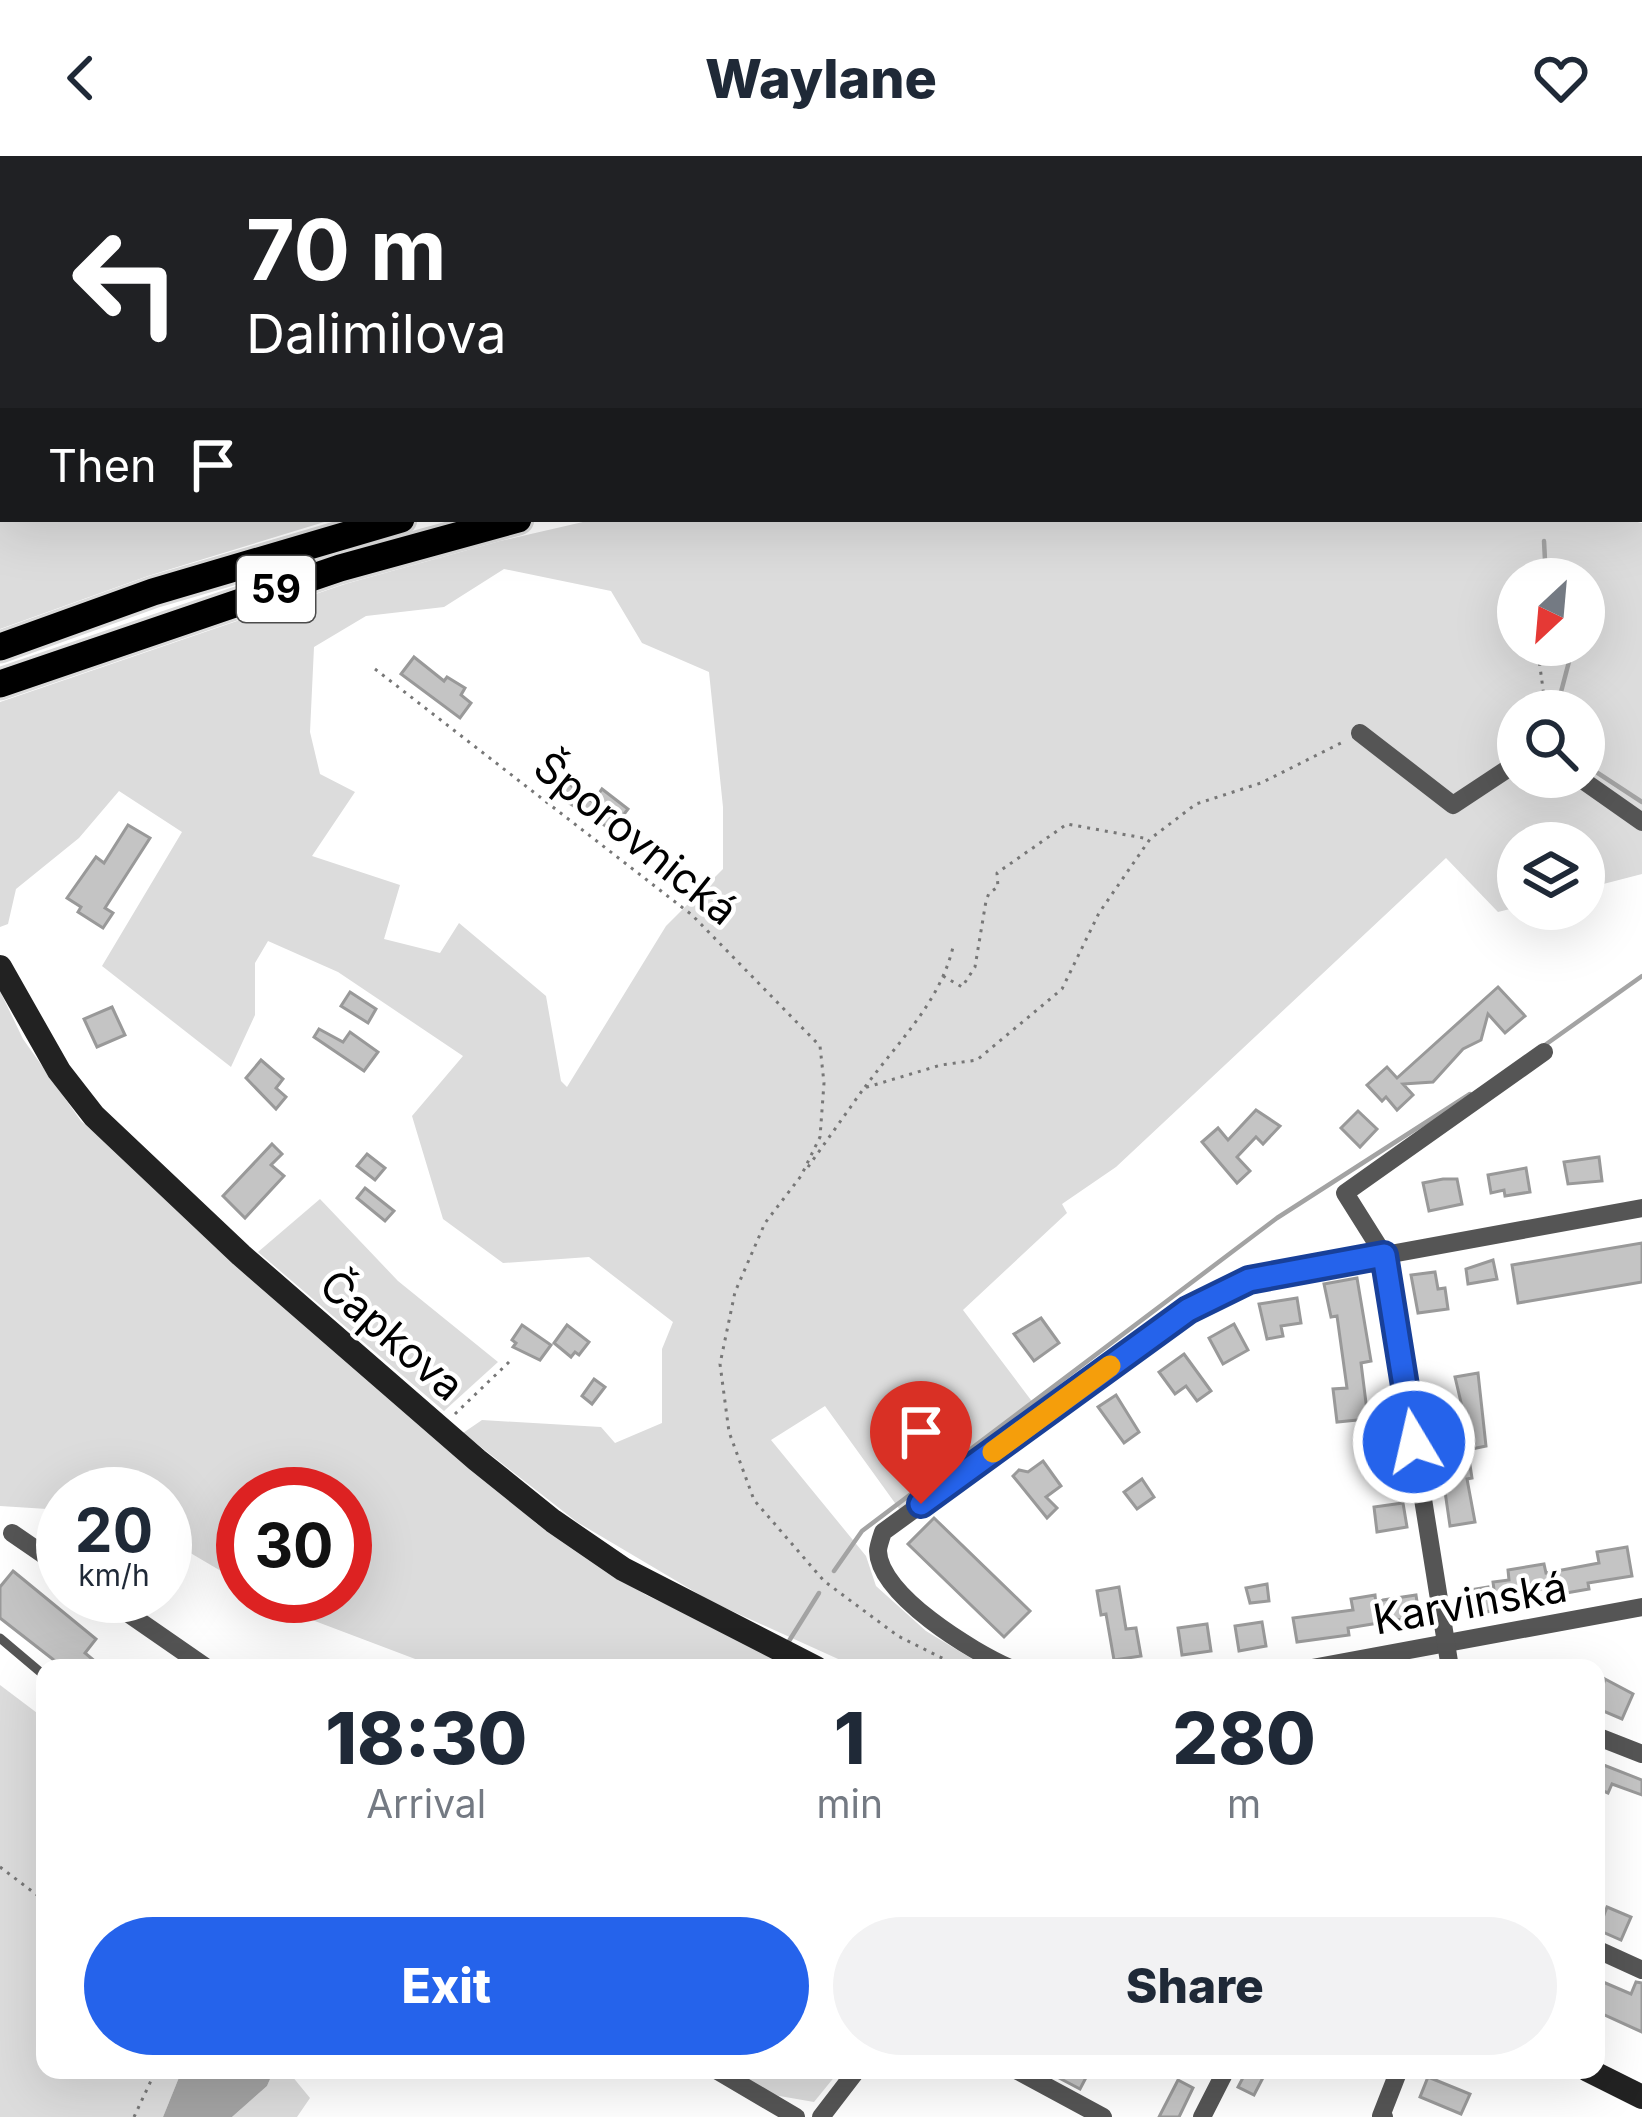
<!DOCTYPE html>
<meta charset="utf-8">
<style>
:root{--surface:#fff;--page:#f2f2f3;--text:#1f2937;--muted:#747a83;--accent:#2563eb}
body{margin:0;font-family:Inter,sans-serif;background:var(--page);color:var(--text);height:100vh;display:flex;flex-direction:column;font-size:45px;white-space:nowrap}
*{box-sizing:border-box;margin:0}
p{font-size:39px;color:var(--muted)}
.icon{flex:none;width:66px;height:66px;fill:none;stroke:currentColor;stroke-width:2;stroke-linecap:round;stroke-linejoin:round}
.map{position:relative;flex:1;overflow:hidden}
.drawer{position:absolute;left:36px;top:1503px;width:1569px;height:420px;display:flex;flex-direction:column;background:var(--surface);border-radius:24px;box-shadow:0 12px 48px #0002}
.drawer>*{flex:none}
.banner{position:absolute;left:0px;top:0px;width:1644px;height:366px;box-shadow:0 12px 48px #0002;background:#202124;color:#fff;overflow:hidden}
.needle{width:78px;rotate:206deg}
.buttons{position:absolute;left:1497px;top:402px;display:grid;gap:24px}
.buttons a{display:grid;place-items:center;width:108px;height:108px;border-radius:50%;background:var(--surface);box-shadow:0 12px 48px #0002;font-size:60px}
.speed{position:absolute;left:36px;top:1311px;display:flex;gap:24px;font-size:60px;font-weight:700;text-align:center}
.speed>*{display:grid;place-content:center;width:156px;height:156px;border-radius:50%;background:var(--surface);box-shadow:0 12px 48px #0002;line-height:1}
.speed small{font-size:30px;font-weight:400}
.speed .limit{border:18px solid #d22;background:#fff;color:#111}
.pin{position:absolute;display:grid;place-items:center;width:102px;height:102px;color:#fff;margin:-123px -51px;border-radius:50% 50% 50% 0;rotate:-45deg;box-shadow:0 0 12px #0007}
.pin .icon{rotate:45deg}
.me{position:absolute;width:132px;margin:-66px;rotate:351deg;stroke-linejoin:round;filter:drop-shadow(0 0 9px #0008)}
.turn{display:flex;align-items:center;gap:42px;height:252px;padding:0 48px;font-size:54px}
.turn .icon{width:156px;height:156px;stroke-width:2.5}
.turn b{display:block;font-size:84px;line-height:102px}
.then{display:flex;align-items:center;height:114px;padding:0 48px;background:#0003;gap:24px;font-size:45px}
.eta{display:flex;justify-content:space-evenly;align-items:center;height:204px;text-align:center}
.eta b{font-size:72px;font-weight:800;line-height:84px}
.cta{display:flex;gap:24px;margin-top:auto;padding:24px 48px}
.cta a{flex:1;height:138px;border-radius:72px;background:var(--accent);color:#fff;font-size:48px;font-weight:800;line-height:138px;text-align:center}
.cta a+a{background:var(--page);color:var(--text)}
header{display:flex;justify-content:space-between;align-items:center;height:156px;padding:0 48px;background:var(--surface);font-size:54px;font-weight:800}
.map>svg:first-child{display:block}
.green{fill:#dcdcdc;fill-rule:evenodd}
.water{fill:#a3a3a3}
.lines{fill:none;stroke-linecap:round;stroke-linejoin:round}
.stream{stroke:#a3a3a3;stroke-width:4.5}
.building{fill:#c4c4c4;stroke:#999;stroke-width:3}
.primary-casing{stroke:#dbdbdb;stroke-width:33}
.path{stroke:#777;stroke-width:3;stroke-dasharray:3 6;stroke-linecap:butt}
.lane{stroke:#555;stroke-width:9}
.street{stroke:#555;stroke-width:18}
.secondary{stroke:#222;stroke-width:24}
.primary{stroke:#000;stroke-width:27}
.route-casing{stroke:#184099;stroke-width:30}
.route{stroke:#2563eb;stroke-width:21}
.slow{stroke:#f59e0b;stroke-width:21}
.labels{text-anchor:middle;stroke-width:9;stroke-linejoin:round;paint-order:stroke}
.shield{fill:#fff;stroke:#4c4c4c;stroke-width:3}
.shield-label{font-size:39px;font-weight:bold;fill:#000}
.street-label{font-size:42px;fill:#000;stroke:#fff}
</style>
<header><svg class="icon" aria-label="back" viewBox="0 0 24 24"><path d="M15 5l-7 7 7 7"/></svg>Waylane<svg class="icon" aria-label="heart" viewBox="0 0 24 24"><path d="M12 20l-8-8c-3-5 5-10 8-4 3-6 11-1 8 4z"/></svg></header>
<div class="map">
<svg width="1642" height="1961" viewBox="0 0 1642 1961">
<rect width="100%" height="100%" fill="#fff"/>
<g class="green">
<polygon points="0,0 1642,0 1642,332 1641,3 3,3 3,363 334,363 148,420 0,473"/>
<path d="M596 363H1625L1642 367V718L1584 733V687H1518V751L1498 756 1446 702 1116 1011 1062 1048 1067 1057 963 1154 1037 1252 900 1354 825 1250 771 1284 866 1400 876 1430 926 1475 977 1506 967 1512H858L712 1446 577 1366 463 1277 482 1264 601 1271 615 1287 662 1267V1193L673 1166 589 1101 503 1107 443 1063 412 960 463 900 338 816 268 785 255 807V859L231 911 102 810 182 676 119 635 79 682 16 733 8 768 0 771V546L345 428 500 385ZM504 413 611 435 642 487 709 516 723 651V713L666 770 567 931 561 925 546 840 459 767 440 797 384 783 400 729 312 700 355 636 320 618 310 576 314 491 366 460 444 451ZM1518 423H1584V489H1518ZM1518 555H1584V621H1518Z"/>
<polygon points="0,835 23,883 81,965 537,1368 646,1439 791,1507 792,1512 439,1512 291,1456 264,1440 345,1440 345,1338 243,1338 243,1428 165,1382 165,1338 63,1338 63,1354 0,1350"/>
<polygon points="320,1043 398,1125 498,1206 444,1255 258,1096"/>
<polygon points="0,1529 45,1563 45,1914 182,1914 163,1961 0,1961"/>
<polygon points="274,1914 287,1914 310,1942 297,1961 232,1961 267,1930"/>
<polygon points="729,1914 840,1914 814,1946 768,1938"/>
</g>
<polygon class="water" points="182,1914 274,1914 267,1930 232,1961 163,1961"/>
<g class="lines">
<g class="stream">
<polyline points="1550,3 1551,0"/>
<polyline points="1544,385 1546,423"/>
<polyline points="1556,555 1571,498 1567,489"/>
<polyline points="1584,608 1642,646"/>
<polyline points="1545,889 1642,820"/>
<polyline points="834,1415 862,1375 1277,1062 1470,938"/>
<polyline points="789,1485 819,1437"/>
</g>
</g>
<g class="building">
<polygon points="414,501 444,525 447,521 465,532 461,539 471,547 460,562 401,518"/>
<polygon points="568,627 593,646 602,633 628,653 612,674 558,640"/>
<polygon points="128,669 150,682 105,752 113,757 103,772 78,756 81,751 67,742 96,701 104,707"/>
<polygon points="1498,831 1525,860 1505,877 1488,858 1481,884 1463,893 1433,926 1403,928 1413,939 1397,954 1386,941 1382,945 1367,929 1387,911 1397,922"/>
<polygon points="350,836 376,853 368,867 341,850"/>
<polygon points="112,851 125,879 97,891 84,863"/>
<polygon points="319,873 343,886 350,876 378,896 364,915 314,881"/>
<polygon points="261,904 283,923 276,932 286,941 276,953 246,922"/>
<polygon points="1256,954 1280,970 1263,988 1256,981 1237,1001 1250,1015 1237,1027 1202,986 1218,972 1228,984"/>
<polygon points="1358,955 1377,973 1360,991 1341,972"/>
<polygon points="272,988 282,998 271,1009 284,1020 245,1062 223,1040"/>
<polygon points="367,998 385,1012 375,1024 357,1010"/>
<polygon points="1599,1001 1602,1025 1568,1028 1564,1006"/>
<polygon points="1526,1012 1530,1036 1505,1040 1504,1034 1491,1037 1488,1019"/>
<polygon points="1443,1023 1457,1023 1462,1048 1429,1055 1423,1027"/>
<polygon points="365,1032 394,1055 385,1065 357,1042"/>
<polygon points="1642,1087 1642,1126 1518,1147 1512,1109"/>
<polygon points="1493,1104 1497,1123 1468,1128 1466,1113"/>
<polygon points="1435,1116 1438,1133 1445,1132 1448,1153 1418,1157 1411,1119"/>
<polygon points="1357,1122 1371,1205 1361,1207 1368,1263 1337,1266 1333,1233 1347,1232 1337,1160 1331,1161 1324,1128"/>
<polygon points="1297,1142 1301,1167 1281,1170 1283,1180 1267,1183 1259,1148"/>
<polygon points="1041,1162 1059,1187 1034,1205 1014,1178"/>
<polygon points="1234,1168 1248,1194 1223,1208 1209,1182"/>
<polygon points="522,1169 551,1189 540,1204 513,1191 516,1187 512,1184"/>
<polygon points="567,1169 589,1186 579,1199 575,1196 571,1201 554,1187"/>
<polygon points="1184,1198 1211,1235 1197,1245 1186,1230 1175,1238 1159,1216"/>
<polygon points="1478,1217 1486,1290 1472,1293 1455,1221"/>
<polygon points="594,1223 605,1231 592,1248 582,1240"/>
<polygon points="1116,1239 1139,1276 1124,1287 1098,1251"/>
<polygon points="1468,1296 1472,1322 1467,1323 1475,1366 1450,1370 1440,1301"/>
<polygon points="1043,1305 1061,1330 1046,1341 1057,1352 1047,1362 1013,1320 1019,1314 1028,1316"/>
<polygon points="1142,1323 1154,1341 1137,1353 1124,1336"/>
<polygon points="1403,1347 1407,1371 1377,1376 1374,1351"/>
<polygon points="934,1362 1030,1455 1004,1481 908,1388"/>
<polygon points="1627,1391 1632,1420 1588,1427 1589,1433 1566,1437 1564,1429 1495,1441 1493,1426 1509,1424 1508,1414 1544,1408 1546,1417 1599,1407 1597,1396"/>
<polygon points="13,1415 96,1483 85,1497 103,1512 64,1512 0,1462 0,1431"/>
<polygon points="1267,1428 1269,1445 1250,1447 1246,1432"/>
<polygon points="1119,1431 1126,1473 1136,1472 1141,1500 1114,1504 1106,1458 1101,1459 1097,1435"/>
<polygon points="1488,1431 1492,1455 1468,1459 1464,1435"/>
<polygon points="1375,1439 1376,1449 1383,1444 1416,1439 1420,1466 1404,1468 1403,1463 1348,1472 1349,1479 1297,1486 1293,1462 1353,1454 1351,1443"/>
<polygon points="1262,1466 1266,1490 1239,1495 1235,1470"/>
<polygon points="1207,1468 1211,1495 1182,1499 1178,1472"/>
<polygon points="1605,1523 1633,1538 1622,1563 1596,1552"/>
<polygon points="1596,1606 1642,1624 1642,1639 1612,1628 1608,1637 1596,1632"/>
<polygon points="1607,1751 1631,1761 1621,1784 1596,1773 1596,1755 1604,1759"/>
<polygon points="1596,1823 1631,1838 1636,1826 1642,1827 1642,1876 1596,1855"/>
<polygon points="1044,1914 1090,1914 1080,1933"/>
<polygon points="1247,1914 1267,1914 1254,1939 1238,1931"/>
<polygon points="1428,1921 1470,1938 1461,1958 1420,1941"/>
<polygon points="1178,1924 1193,1932 1179,1961 1159,1961"/>
</g>
<g class="lines">
<g class="primary-casing">
<g id="primary">
<polyline points="1641,349 1642,349"/>
<polyline points="0,491 153,436 401,363"/>
<polyline points="0,528 340,412 518,363"/>
</g>
</g>
<g class="path">
<polyline points="1014,3 1018,0"/>
<polyline points="1408,3 1409,0"/>
<polyline points="0,294 3,292"/>
<polyline points="1525,410 1527,423"/>
<polyline points="1537,489 1546,555"/>
<polyline points="375,513 692,759 820,890 824,927 820,981 801,1020 765,1067 735,1136 720,1208 729,1276 754,1344 824,1425 898,1480 962,1512"/>
<polyline points="943,820 962,831 975,811 986,745 989,737 998,731 997,717 1067,668 1149,683"/>
<path d="M865 931C898 886 940 846 953 791"/>
<polyline points="808,1011 864,932 941,909 977,904 1062,833 1099,757 1150,683 1196,648 1261,627 1343,586"/>
<polyline points="455,1258 509,1206"/>
<polyline points="0,1711 45,1745"/>
<polyline points="134,1961 156,1914"/>
</g>
<polyline class="lane" points="0,1482 45,1520"/>
<g class="street">
<polyline points="1360,577 1453,649 1518,606"/>
<polyline points="1578,621 1642,666"/>
<polyline points="12,1377 63,1412"/>
<polyline points="103,1440 207,1512"/>
<path d="M1010 1512C973 1496 879 1439 878 1395 878 1392 882 1379 883 1376L1188 1154 1249 1124 1642 1052"/>
<polyline points="1312,1512 1642,1451"/>
<polyline points="1450,1512 1384,1099 1345,1037 1544,896"/>
<polyline points="1596,1580 1642,1598"/>
<polyline points="1596,1793 1642,1814"/>
<polyline points="716,1914 796,1961"/>
<polyline points="1016,1914 1103,1961"/>
<polyline points="821,1961 857,1914"/>
<polyline points="1202,1961 1226,1914"/>
<polyline points="1384,1961 1381,1960 1399,1914"/>
</g>
<g class="secondary">
<polyline points="0,811 59,915 94,960 241,1099 477,1304 553,1365 623,1413 816,1512"/>
<polyline points="1588,1914 1642,1941"/>
</g>
<use href="#primary" class="primary"/>
</g>
<g class="lines">
<g class="route-casing">
<polyline id="route" points="921,1348 1188,1154 1249,1124 1384,1099 1414,1286"/>
</g>
<use href="#route" class="route"/>
<polyline class="slow" points="993,1296 1110,1210"/>
</g>
<g class="labels">
<rect class="shield" x="237" y="400" width="78" height="66" rx="9"/>
<g class="shield-label">
<text x="276" y="447">59</text>
</g>
<g class="street-label">
<text transform="translate(636 682) rotate(39)" y="15">Šporovnická</text>
<text transform="translate(392 1179) rotate(41)" y="15">Čapkova</text>
<text transform="translate(1470 1447) rotate(-10)" y="15">Karvinská</text>
</g>
</g>
</svg>
<div class="buttons">
<a><svg class="needle" viewBox="-14 -14 28 28"><path d="M0-13l5 13h-10z" fill="#e53935"/><path d="M0 13l5-13h-10z" fill="#747a83"/></svg></a>
<a><svg class="icon" aria-label="search" viewBox="0 0 24 24"><circle cx="10" cy="10" r="6"/><path d="M15 15l6 6"/></svg></a>
<a><svg class="icon" aria-label="layers" viewBox="0 0 24 24"><path d="M12 4l9 5-9 5-9-5zM3 14l9 5 9-5"/></svg></a>
</div>
<div class="speed"><div>20<small>km/h</small></div><div class="limit">30</div></div>
<div class="pin" style="left:921px;top:1348px;background:#d93025"><svg class="icon" aria-label="arrive" viewBox="0 0 24 24"><path d="M6 21V4h12l-3 4 3 4H6"/></svg></div>
<svg class="me" style="left:1414px;top:1286px" viewBox="-20 -20 40 40"><circle r="17" fill="#2563eb" stroke="#fff" stroke-width="3"/><path d="M0-11L8 9 0 5-8 9z" fill="#fff"/></svg>
<div class="banner">
<div class="turn"><svg class="icon" aria-label="left" viewBox="0 0 24 24"><path d="M17 20v-9H6M10 6l-5 5 5 5"/></svg><div><b>70 m</b>Dalimilova</div></div>
<div class="then">Then<svg class="icon" aria-label="arrive" viewBox="0 0 24 24"><path d="M6 21V4h12l-3 4 3 4H6"/></svg></div>
</div>
<section class="drawer">
<div class="eta">
<div><b>18:30</b><p>Arrival</p></div>
<div><b>1</b><p>min</p></div>
<div><b>280</b><p>m</p></div>
</div>
<div class="cta"><a>Exit</a><a>Share</a></div>
</section>
</div>
